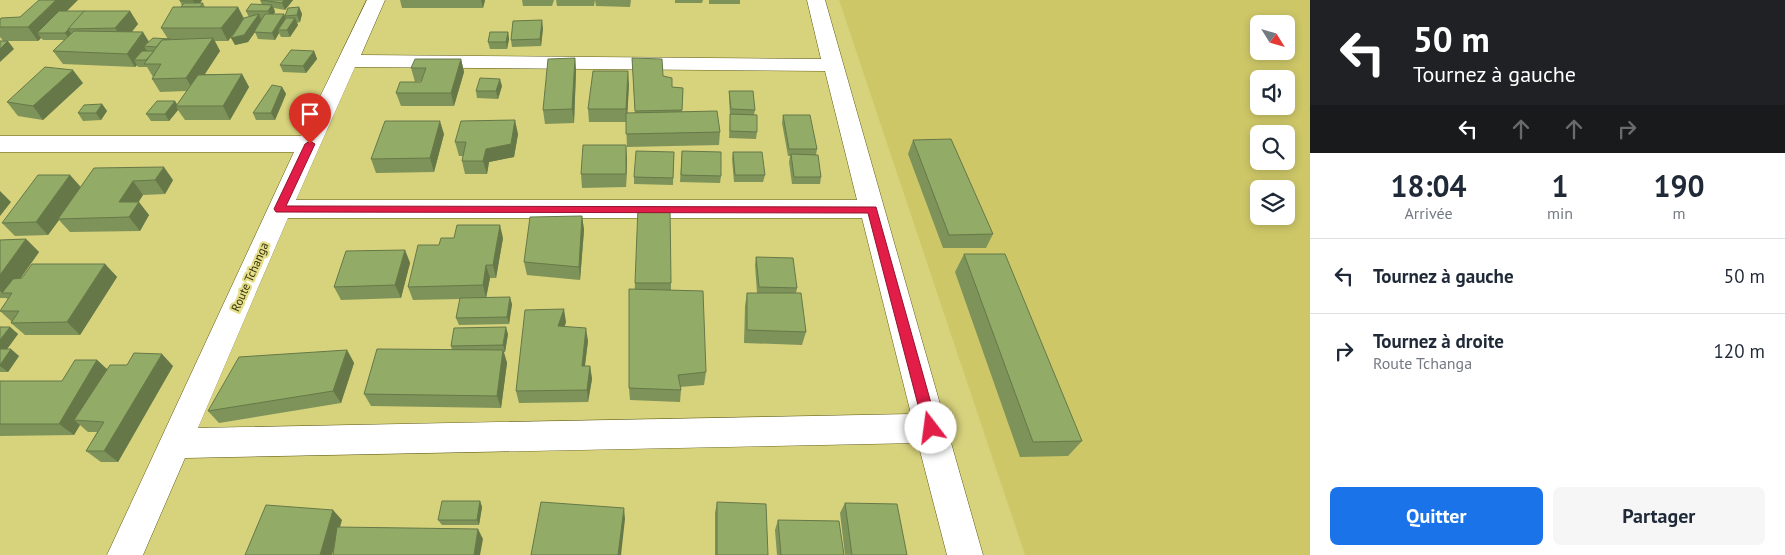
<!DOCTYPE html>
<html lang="fr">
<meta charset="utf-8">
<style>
:root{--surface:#fff;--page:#f6f6f7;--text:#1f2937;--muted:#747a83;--line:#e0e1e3;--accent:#1a73e8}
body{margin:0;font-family:"PT Sans",sans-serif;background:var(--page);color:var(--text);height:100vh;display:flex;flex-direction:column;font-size:19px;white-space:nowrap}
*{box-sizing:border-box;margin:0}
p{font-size:16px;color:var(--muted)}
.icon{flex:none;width:28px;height:28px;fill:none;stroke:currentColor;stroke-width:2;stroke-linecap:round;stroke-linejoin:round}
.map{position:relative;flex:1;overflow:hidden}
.sheet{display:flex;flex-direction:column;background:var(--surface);width:475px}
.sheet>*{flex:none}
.hud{background:#202124;color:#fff;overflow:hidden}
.needle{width:32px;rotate:127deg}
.tools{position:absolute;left:1250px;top:15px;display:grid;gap:10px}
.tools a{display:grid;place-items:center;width:45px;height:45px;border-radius:8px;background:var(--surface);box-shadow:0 2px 8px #0003;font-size:25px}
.pin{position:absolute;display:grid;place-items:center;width:42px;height:42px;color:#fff;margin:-51px -21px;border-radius:50% 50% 50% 0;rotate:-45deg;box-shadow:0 0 5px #0007}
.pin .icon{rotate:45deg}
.me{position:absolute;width:55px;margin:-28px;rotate:345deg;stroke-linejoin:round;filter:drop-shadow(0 0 4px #0008)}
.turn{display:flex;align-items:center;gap:18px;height:105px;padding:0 20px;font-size:22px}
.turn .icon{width:65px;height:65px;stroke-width:2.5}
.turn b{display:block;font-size:35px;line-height:42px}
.lanes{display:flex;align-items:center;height:48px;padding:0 20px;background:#0003;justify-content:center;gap:25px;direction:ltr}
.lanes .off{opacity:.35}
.eta{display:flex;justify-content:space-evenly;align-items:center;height:85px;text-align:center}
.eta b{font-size:30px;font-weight:700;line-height:35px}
.primary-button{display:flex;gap:10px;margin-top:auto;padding:10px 20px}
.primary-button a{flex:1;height:58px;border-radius:8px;background:var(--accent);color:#fff;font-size:20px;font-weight:700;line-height:58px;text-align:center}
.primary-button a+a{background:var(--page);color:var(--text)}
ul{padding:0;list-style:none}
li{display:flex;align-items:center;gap:15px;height:75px;padding:0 20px;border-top:1px solid var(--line)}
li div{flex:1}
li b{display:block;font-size:19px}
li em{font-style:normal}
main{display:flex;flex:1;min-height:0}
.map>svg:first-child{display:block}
.built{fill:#cec768;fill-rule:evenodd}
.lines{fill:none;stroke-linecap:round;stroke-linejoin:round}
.minor-casing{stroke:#5f5a16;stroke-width:1}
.minor{fill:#fff;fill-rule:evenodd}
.wall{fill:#7e9359}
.shaded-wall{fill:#667848}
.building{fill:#92ab67;stroke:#667848}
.route{fill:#e11d48;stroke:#92132f}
.labels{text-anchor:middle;stroke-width:4.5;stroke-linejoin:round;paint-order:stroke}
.street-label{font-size:12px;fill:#373510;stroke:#e5df89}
</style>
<main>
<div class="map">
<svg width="1310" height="555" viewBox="0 0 1310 555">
<rect width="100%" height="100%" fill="#d7d27c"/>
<path class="built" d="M839 0H1310V555H1025ZM1259 24H1286V51H1259ZM1259 79H1286V106H1259ZM1259 134H1286V161H1259ZM1259 189H1286V216H1259Z"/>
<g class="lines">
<g class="minor-casing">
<path id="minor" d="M367 0H385L361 55 821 59 807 0H825L983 555H947L918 443 185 458 143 555H107L294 152H0V136H301ZM355 67 825 71 857 200H296ZM288 218H862L911 414 198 428Z"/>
</g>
<use href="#minor" class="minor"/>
</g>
<g class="wall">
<polygon points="202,0 200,3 203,3 205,7 238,7 244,18 249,17 246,11 262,5 260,0 293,0 285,10 274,8 275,12 274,14 284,14 285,16 299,7 302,14 300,22 297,23 298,25 290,37 281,37 279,33 275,40 258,39 255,32 248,42 235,45 233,34 228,41 215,41 220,51 204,74 242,74 249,87 230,120 185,120 178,110 169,121 151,121 146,114 175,101 177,105 187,91 160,92 152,79 153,77 147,67 138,67 137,65 135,67 63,64 53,51 64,40 43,40 41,38 38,41 3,41 0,37 0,20 67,11 130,11 138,24 131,32 148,42 168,39 161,28 182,6 180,1"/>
<polygon points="400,0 485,0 483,8 402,8"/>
<polygon points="509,0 554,0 552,6 523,6 522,0"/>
<polygon points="556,0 631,0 630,7 596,6 595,0 594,6 557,6"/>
<polygon points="675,0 703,0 702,3 675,3"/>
<rect x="709" y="0" width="31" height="4"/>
<polygon points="543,28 541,46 512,47 511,40"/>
<polygon points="508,32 509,39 507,49 490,49 488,42"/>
<polygon points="314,51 317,59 306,73 283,72 280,65"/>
<polygon points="575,58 576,71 574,123 545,124 543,110"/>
<polygon points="632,58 663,76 672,87 683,88 682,112 720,132 719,145 627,147 626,122 589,122 588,109 629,84 627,113 635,113"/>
<polygon points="461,59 464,72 454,106 401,106 396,93 421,82 421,81 415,82 411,68"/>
<polygon points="83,83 43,120 18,116 7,102"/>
<polygon points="502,86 498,99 477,98 476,91"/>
<polygon points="282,87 286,94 275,120 256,120 253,113"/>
<polygon points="729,91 755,110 754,115 757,132 756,139 729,138 730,116 729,98"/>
<polygon points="102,104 107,111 101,120 83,121 78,113"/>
<polygon points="783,115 817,149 816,155 821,177 820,184 792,184 789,162 790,156 788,156 782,123"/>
<polygon points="444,134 434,172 376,173 371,159"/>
<polygon points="518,134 514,157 489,162 487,174 465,174 462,161 463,156 459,156 455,142"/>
<polygon points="913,140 993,234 986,248 943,248 908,154"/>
<polygon points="682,151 721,176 720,183 680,182"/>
<polygon points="674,152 673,185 634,184 634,177"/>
<polygon points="733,152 765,175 763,182 734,182 732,159"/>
<polygon points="627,158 626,187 582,188 581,174"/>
<polygon points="94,168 173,180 165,194 143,195 138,202 149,215 140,231 70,232 59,220 48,235 15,236 2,223 70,175 81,187"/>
<polygon points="582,216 584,230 580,280 527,275 524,262"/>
<polygon points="503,238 496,278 490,278 486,298 512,304 509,324 459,325 456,318 460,299 413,300 408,287 439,245"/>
<polygon points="26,239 39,252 21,278 105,264 117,277 80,335 25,335 11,323 11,321 0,311 8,299 6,298 0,298 0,240"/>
<polygon points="405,250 410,263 401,298 341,300 334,287"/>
<polygon points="964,254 1082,441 1068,456 1020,457 955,272"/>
<polygon points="756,257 797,288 796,293 806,332 802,345 744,343 745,306 747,293 757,293 755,265"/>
<polygon points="635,283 671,283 671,290 706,372 704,385 680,387 681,390 680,402 630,400 629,388"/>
<polygon points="566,322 565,326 588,341 585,366 590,366 592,379 588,402 519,403 516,391"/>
<polygon points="0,327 10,327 18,334 7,349 19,356 8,372 0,372"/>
<polygon points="508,334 505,352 504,352 507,363 501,408 371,406 364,394 452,350 451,346"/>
<polygon points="347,350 354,363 341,403 219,423 208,411"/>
<polygon points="97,360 107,369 173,366 118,462 101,462 86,451 97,432 88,432 80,425 74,435 0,436 0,381 62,381"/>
<polygon points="480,501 482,507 479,525 442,525 438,520"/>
<polygon points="717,502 768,555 715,555 715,513"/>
<polygon points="845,503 907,555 845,555 840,513"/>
<polygon points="778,520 844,555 777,555 775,530"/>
</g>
<g class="shaded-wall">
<polygon points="56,0 78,0 45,33 37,33 41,38 38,41 28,27"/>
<polygon points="194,0 202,0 197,8 193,1"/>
<polygon points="284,0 293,0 285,10 282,3"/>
<polygon points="481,0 485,0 483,8"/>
<polygon points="272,5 275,12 271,18 268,11"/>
<polygon points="238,7 244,20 228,41 221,28"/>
<polygon points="299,7 302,14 300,22 297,15"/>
<polygon points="130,11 138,24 124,42 115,28"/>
<polygon points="259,14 262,22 248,42 235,45 231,38"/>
<polygon points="284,14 287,21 278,30 279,33 275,40 272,33"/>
<polygon points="295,18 298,25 290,37 287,30"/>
<polygon points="542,20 543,28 541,46 540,39"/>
<polygon points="68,29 73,36 70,40 65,33"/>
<polygon points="143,32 151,45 144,46 147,51 134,60 137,65 135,67 127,54"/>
<polygon points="508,32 509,39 507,49 506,42"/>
<polygon points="213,38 220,51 194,91 186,78"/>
<polygon points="8,41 14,49 0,62 0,49"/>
<polygon points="314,51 317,59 306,73 303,66"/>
<polygon points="575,58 576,71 574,123 572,109"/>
<polygon points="461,59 464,72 454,106 451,93"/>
<polygon points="73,70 83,83 43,120 33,106"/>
<polygon points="628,71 629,84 627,122 626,109"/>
<polygon points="242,74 249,87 230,120 223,106"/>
<polygon points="500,79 502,86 498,99 496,91"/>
<polygon points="282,87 286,94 275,120 271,113"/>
<polygon points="175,101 178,106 176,106 178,110 169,121 165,114"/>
<polygon points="102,104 107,111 101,120 96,113"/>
<polygon points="515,120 518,134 514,157 489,162 487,174 483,161 486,149"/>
<polygon points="440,121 444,134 434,172 430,158"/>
<polygon points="626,145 627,158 626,187"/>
<polygon points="164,167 173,180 165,194 155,180"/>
<polygon points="70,175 81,188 58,219 59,220 48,235 36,222"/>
<polygon points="133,181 143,195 130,216 119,202"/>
<polygon points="0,191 11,202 0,216"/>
<polygon points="139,202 149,215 140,231 129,217"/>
<polygon points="582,216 584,230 580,280 579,267"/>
<polygon points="500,225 503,238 496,278 493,265"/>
<polygon points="26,239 39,252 10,293 3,293 0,291 0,275"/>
<polygon points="405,250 410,263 401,298 395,285"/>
<polygon points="105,264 117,277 80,335 67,322"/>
<polygon points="486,265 490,278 486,298 483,285"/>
<polygon points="510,297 512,304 509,324 507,317"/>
<polygon points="564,309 566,322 560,338 558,326"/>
<polygon points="10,327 18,334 2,356 0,355 0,340"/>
<polygon points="506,327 508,334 505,352 503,345"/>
<polygon points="586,328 588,341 583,379 582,366"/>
<polygon points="11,349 19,356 8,372 0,366 0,365"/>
<polygon points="347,350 354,363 341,403 333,391"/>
<polygon points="503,350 507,363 501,408 497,396"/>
<polygon points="162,354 173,366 118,462 104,451"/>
<polygon points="97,360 110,372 74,420 80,425 74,435 59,424"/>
<polygon points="590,366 592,379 588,402 587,390"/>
<polygon points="480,501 482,507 479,525 477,520"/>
<polygon points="624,508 625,519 621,555 618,555"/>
<polygon points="333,510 342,520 332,555 320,555"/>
<polygon points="478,529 483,539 480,555 474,555"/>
</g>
<g class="building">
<polygon points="39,0 56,0 28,27 0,27 0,20 1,18 20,17"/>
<polygon points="180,0 194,0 193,1 180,1"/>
<polygon points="261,0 284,0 282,3"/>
<polygon points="184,3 203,3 200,7 181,7"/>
<polygon points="251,4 272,5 268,11 246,11"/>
<polygon points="173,7 238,7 221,28 161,28"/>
<polygon points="299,7 297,15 285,16 288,8"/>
<polygon points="59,11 85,11 65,33 37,33"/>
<polygon points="84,11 130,11 115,28 68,29"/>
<polygon points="259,14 244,35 231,38 244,18"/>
<polygon points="265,14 284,14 272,33 254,32"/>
<polygon points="286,18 295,18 287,30 278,30"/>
<polygon points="542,20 540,39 511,40 513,21"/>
<polygon points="74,31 143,32 127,54 53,51"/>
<polygon points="490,32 508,32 506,42 488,42"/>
<polygon points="153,38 170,39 162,40 156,47 144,46"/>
<polygon points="213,38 186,78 152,79 161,64 144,64 162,40"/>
<polygon points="0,41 8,41 0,49"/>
<polygon points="291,50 314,51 303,66 280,65"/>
<polygon points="142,51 154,51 146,60 134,60"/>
<polygon points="575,58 572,109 543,110 548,59"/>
<polygon points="632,58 662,59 663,76 672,78 672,87 683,88 682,110 635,111"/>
<polygon points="415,59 461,59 451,93 396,93 400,82 421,82 426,68 411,68"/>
<polygon points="45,67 73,70 33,106 7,102"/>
<polygon points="593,71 628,71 626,109 588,109"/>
<polygon points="242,74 223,106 176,106 198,75"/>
<polygon points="480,78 500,79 496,91 476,91"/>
<polygon points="272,85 282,87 271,113 253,113"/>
<polygon points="729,91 753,91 755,110 731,109"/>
<polygon points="157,101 175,101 165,114 146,114"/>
<polygon points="102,104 96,113 78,113 84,105"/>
<polygon points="717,111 720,132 626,134 626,113"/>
<polygon points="730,114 757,115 757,132 730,131"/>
<polygon points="783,115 810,115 817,149 789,149"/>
<polygon points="515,120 511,144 486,149 483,161 462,161 466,142 455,142 461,121"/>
<polygon points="385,121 440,121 430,158 371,159"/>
<polygon points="951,139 993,234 949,235 913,140"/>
<polygon points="583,145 626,145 626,174 581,174"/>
<polygon points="636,151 674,152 673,178 634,177"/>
<polygon points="682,151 721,152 721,176 681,175"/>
<polygon points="733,152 762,152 765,175 735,175"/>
<polygon points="791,154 818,155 821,177 794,177"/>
<polygon points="164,167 155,180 133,181 119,202 139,202 129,217 58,219 94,168"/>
<polygon points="38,175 70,175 36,222 2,223"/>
<polygon points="638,207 670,207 671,283 635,283"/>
<polygon points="582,216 579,267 524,262 530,217"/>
<polygon points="457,225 500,225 493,265 486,265 483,285 408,287 418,245 439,245 441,238 454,238"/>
<polygon points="26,239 0,275 0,240"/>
<polygon points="405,250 395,285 334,287 346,251"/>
<polygon points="964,254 1005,254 1082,441 1033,442"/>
<polygon points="756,257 793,258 797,288 759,287"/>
<polygon points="32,264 105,264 67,322 11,323 19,311 0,311 12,293 2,293 13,279 22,278"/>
<polygon points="629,289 703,291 706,372 678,375 681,390 629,388"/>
<polygon points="747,293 801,293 806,332 747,330"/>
<polygon points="510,297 507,317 456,318 460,298"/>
<polygon points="564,309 558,326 586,328 582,366 590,366 587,390 516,391 525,310"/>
<polygon points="0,327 10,327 0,340"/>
<polygon points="506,327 503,345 451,346 454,328"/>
<polygon points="0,349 11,349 0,365"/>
<polygon points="377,349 503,350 497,396 364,394"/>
<polygon points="347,350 333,391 208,411 239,357"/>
<polygon points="134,353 162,354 104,451 86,451 104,422 74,420 110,365 127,365"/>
<polygon points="75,360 97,360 59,424 0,424 0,381 62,381"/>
<polygon points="442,501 480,501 477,520 438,520"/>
<polygon points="541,502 624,508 618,555 531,555"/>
<polygon points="717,502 766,504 768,555 717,555"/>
<polygon points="845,503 897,504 907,555 852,555"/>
<polygon points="266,505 333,510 320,555 245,555"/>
<polygon points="778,520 839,521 844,555 781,555"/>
<polygon points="337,527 478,529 474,555 333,555"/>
</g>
<polygon class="route" points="310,141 315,144 286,206 876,207 938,428 936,432 931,434 926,432 924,428 868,213 276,212 274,209 305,144"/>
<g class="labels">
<g class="street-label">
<text transform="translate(250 277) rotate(-66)" y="4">Route Tchanga</text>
</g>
</g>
</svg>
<div class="tools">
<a><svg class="needle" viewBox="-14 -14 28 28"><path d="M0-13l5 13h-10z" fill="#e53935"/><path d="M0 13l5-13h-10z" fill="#747a83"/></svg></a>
<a><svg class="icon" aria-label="sound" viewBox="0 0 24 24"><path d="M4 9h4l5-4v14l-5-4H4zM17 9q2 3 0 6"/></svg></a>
<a><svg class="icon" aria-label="search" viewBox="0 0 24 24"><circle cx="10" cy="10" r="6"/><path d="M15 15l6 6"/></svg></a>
<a><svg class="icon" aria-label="layers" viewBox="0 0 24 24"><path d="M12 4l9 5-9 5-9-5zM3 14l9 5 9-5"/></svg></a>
</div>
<div class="pin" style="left:310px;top:144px;background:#d93025"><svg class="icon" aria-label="arrive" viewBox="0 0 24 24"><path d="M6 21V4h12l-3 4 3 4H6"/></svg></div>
<svg class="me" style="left:931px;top:428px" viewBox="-20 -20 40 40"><circle r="19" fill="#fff"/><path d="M0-13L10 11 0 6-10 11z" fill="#e11d48"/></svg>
</div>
<section class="sheet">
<div class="hud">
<div class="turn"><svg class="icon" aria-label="left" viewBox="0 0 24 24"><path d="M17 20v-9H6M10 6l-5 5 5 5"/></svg><div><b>50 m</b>Tournez à gauche</div></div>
<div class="lanes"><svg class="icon" aria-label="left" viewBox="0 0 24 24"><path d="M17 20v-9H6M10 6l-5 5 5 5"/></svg><svg class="icon off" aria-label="ahead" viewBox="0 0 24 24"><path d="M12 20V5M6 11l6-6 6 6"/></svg><svg class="icon off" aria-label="ahead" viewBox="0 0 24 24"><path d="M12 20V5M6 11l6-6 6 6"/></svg><svg class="icon off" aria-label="right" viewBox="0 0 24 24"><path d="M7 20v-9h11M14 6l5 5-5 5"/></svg></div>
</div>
<div class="eta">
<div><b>18:04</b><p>Arrivée</p></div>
<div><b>1</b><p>min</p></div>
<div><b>190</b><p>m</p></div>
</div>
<ul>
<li><svg class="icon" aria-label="left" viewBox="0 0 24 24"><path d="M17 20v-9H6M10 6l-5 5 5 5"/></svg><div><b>Tournez à gauche</b></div><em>50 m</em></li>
<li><svg class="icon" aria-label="right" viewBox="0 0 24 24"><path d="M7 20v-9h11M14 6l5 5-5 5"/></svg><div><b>Tournez à droite</b><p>Route Tchanga</p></div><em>120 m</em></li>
</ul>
<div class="primary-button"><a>Quitter</a><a>Partager</a></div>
</section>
</main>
